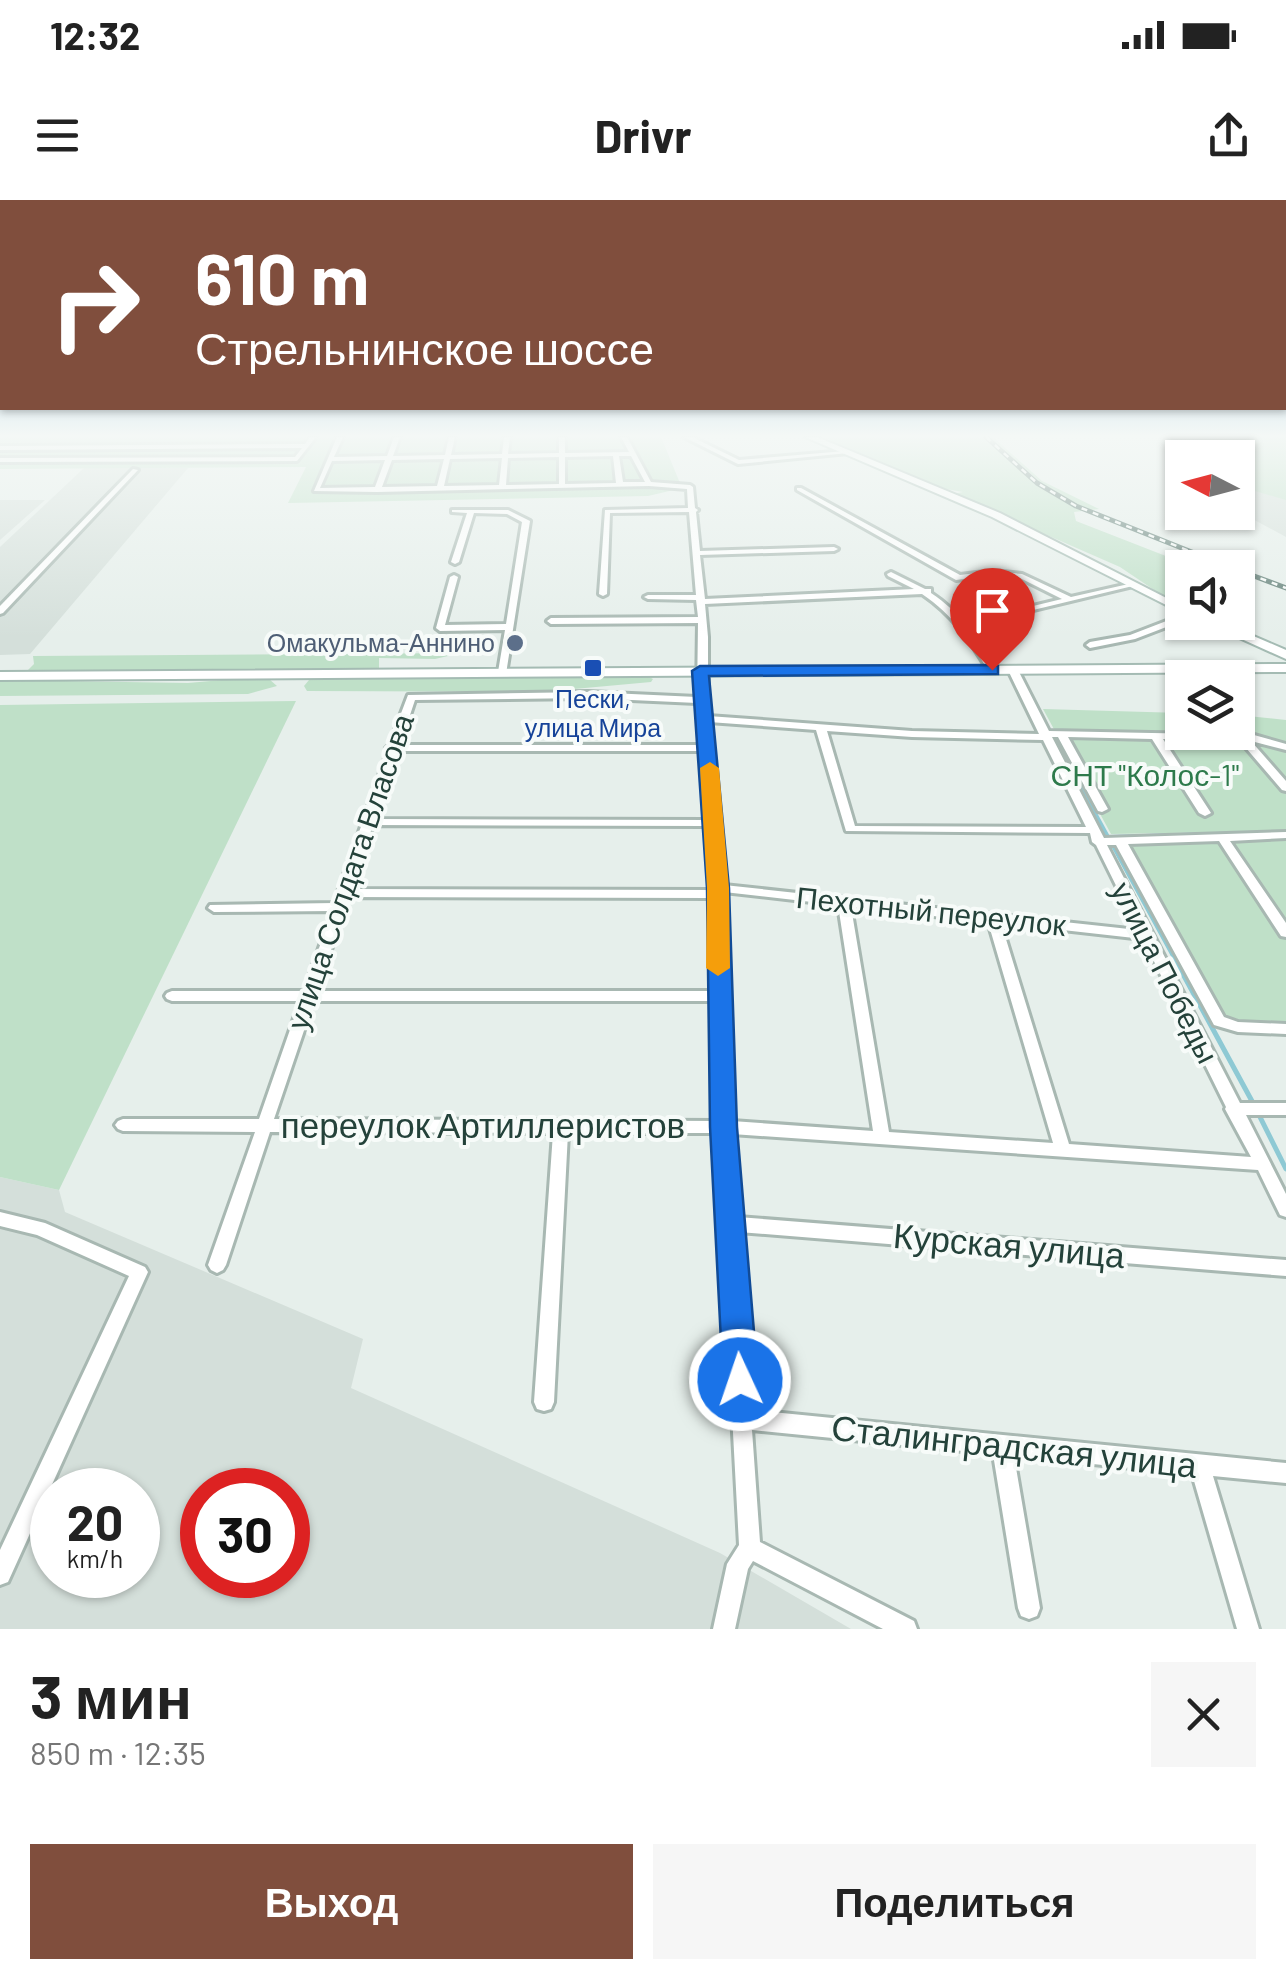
<!DOCTYPE html>
<html lang="ru">
<meta charset="utf-8">
<style>
:root{--surface:#fff;--page:#f6f6f6;--text:#222;--muted:#767676;--accent:#804e3d}
body{margin:0;font-family:Barlow,sans-serif;background:var(--page);color:var(--text);height:100vh;display:flex;flex-direction:column;font-size:38px;white-space:nowrap}
*{box-sizing:border-box;margin:0}
p{font-size:32px;color:var(--muted)}
.icon{flex:none;width:55px;height:55px;fill:none;stroke:currentColor;stroke-width:2;stroke-linecap:round;stroke-linejoin:round}
.map{position:relative;height:1429px;overflow:hidden}
.details{display:flex;flex-direction:column;background:var(--surface);flex:1}
.details>*{flex:none}
.banner{position:absolute;left:0px;top:0px;width:1288px;height:210px;box-shadow:0 2px 8px #0004;background:#804e3d;color:#fff;overflow:hidden}
.needle{width:65px;rotate:276deg}
.fabs{position:absolute;left:1165px;top:240px;display:grid;gap:20px}
.fabs a{display:grid;place-items:center;width:90px;height:90px;border-radius:0px;background:var(--surface);box-shadow:0 2px 8px #0004;font-size:50px}
.speed{position:absolute;left:30px;top:1268px;display:flex;gap:20px;font-size:50px;font-weight:700;text-align:center}
.speed>*{display:grid;place-content:center;width:130px;height:130px;border-radius:50%;background:var(--surface);box-shadow:0 2px 8px #0004;line-height:1}
.speed small{font-size:25px;font-weight:400}
.speed .limit{border:15px solid #d22;background:#fff;color:#111}
.pin{position:absolute;display:grid;place-items:center;width:85px;height:85px;color:#fff;margin:-102px -42px;border-radius:50% 50% 50% 0;rotate:-45deg;box-shadow:0 0 10px #0007}
.pin .icon{rotate:45deg}
.me{position:absolute;width:110px;margin:-55px;rotate:357deg;stroke-linejoin:round;filter:drop-shadow(0 0 8px #0008)}
.turn{display:flex;align-items:center;gap:35px;height:210px;padding:0 30px;font-size:45px}
.turn .icon{width:130px;height:130px;stroke-width:2.5}
.turn b{display:block;font-size:70px;line-height:85px}
.round{display:grid;place-items:center;flex:none;width:105px;height:105px;border-radius:0px;background:var(--page)}
.overview{display:flex;align-items:center;justify-content:space-between;height:170px;padding:0 30px}
h1{font-size:60px;font-weight:700;line-height:75px}
.cta{display:flex;gap:20px;margin-top:auto;padding:20px 30px}
.cta a{flex:1;height:115px;border-radius:0px;background:var(--accent);color:#fff;font-size:40px;font-weight:700;line-height:115px;text-align:center}
.cta a+a{background:var(--page);color:var(--text)}
.status{display:flex;justify-content:space-between;align-items:center;height:70px;padding:0 50px;background:var(--surface);direction:ltr}
.status svg{height:28px;fill:currentColor}
header{display:flex;justify-content:space-between;align-items:center;height:130px;padding:0 30px;background:var(--surface);font-size:45px;font-weight:700}
.map>svg:first-child{display:block}
.built{fill:#d4dfda;fill-rule:evenodd}
.green{fill:#bfe0c8}
.lines{fill:none;stroke-linecap:round;stroke-linejoin:round}
.stream-far2{stroke:#8ec9d4;stroke-width:2.5}
.stream-far1{stroke:#8ec9d4;stroke-width:4}
.stream{stroke:#8ec9d4;stroke-width:5}
.minor-casing{stroke:#a8b8b2;stroke-width:6}
.secondary-casing{stroke:#a4bbb3;stroke-width:4}
.minor{fill:#fff;fill-rule:evenodd}
.secondary{fill:#fff;fill-rule:evenodd}
.rail-casing{stroke:#5f7d75;stroke-width:5}
.rail{stroke:#f7fbf9;stroke-width:2.5;stroke-dasharray:6;stroke-linecap:butt}
.route{fill:#1a73e8;stroke:#114b97;stroke-width:2.5}
.slow{fill:#f59e0b}
.service-dot{fill:#5c6f8a;stroke:#f7fbf9;stroke-width:4}
.transit-dot{fill:#1a4fb4;stroke:#f7fbf9;stroke-width:4}
.labels{text-anchor:middle;stroke-width:8;stroke-linejoin:round;paint-order:stroke}
.far-service-label{font-size:25px;fill:#4e5e75;stroke:#f7fbf9;text-anchor:end}
.far-transit-label{font-size:25px;fill:#164399;stroke:#f7fbf9}
.park-label{font-size:30px;fill:#2d7a4b;stroke:#f7fbf9}
.street-label{font-size:30px;fill:#24423a;stroke:#f7fbf9}
.near-street-label{font-size:35px;fill:#24423a;stroke:#f7fbf9}
</style>
<div class="status"><b>12:32</b><svg viewBox="0 0 49 12"><path d="M0 12V9h3v3zM5 12V6h3v6zM10 12V3h3v9zM15 12V0h3v12zM26 1h20v11H26zM47 4h2v5h-2z"/></svg></div>
<header><svg class="icon" aria-label="menu" viewBox="0 0 24 24"><path d="M4 6h16M4 12h16M4 18h16"/></svg>Drivr<svg class="icon" aria-label="share" viewBox="0 0 24 24"><path d="M12 15V3M7 8l5-5 5 5M5 13v7h14v-7"/></svg></header>
<div class="map">
<svg width="1286" height="1429" viewBox="0 0 1286 1429">
<rect width="100%" height="100%" fill="#e6efeb"/>
<g class="built">
<polygon points="1166,237 1286,237 1286,337 1238,311 1238,258 1182,258 1182,268"/>
<polygon points="84,268 188,268 30,454 0,455 0,347"/>
<polygon points="0,300 45,300 0,340"/>
<path d="M0 977 59 990 65 1012 363 1139 351 1188 720 1353 851 1429H0ZM52 1290H138V1375H52ZM202 1290H288V1375H202Z"/>
</g>
<g class="green">
<polygon points="0,237 661,237 682,288 648,296 288,303 306,267 0,269"/>
<polygon points="827,237 993,237 1042,281 1099,309 1074,312 1076,321 1194,367 1182,368 1182,403 1166,398 1120,367 953,294 963,292 940,288 837,247"/>
<polygon points="1197,237 1286,237 1286,300 1238,286 1238,258 1208,257"/>
<polygon points="461,453 435,459 379,458 379,469 26,472 34,464 33,456"/>
<polygon points="647,476 653,479 651,482 541,492 307,491 304,486 309,480 330,477"/>
<polygon points="256,477 269,479 277,486 248,494 0,496 0,480 188,483"/>
<polygon points="296,501 59,990 0,977 0,505"/>
<polygon points="1043,509 1182,513 1182,532 1238,532 1238,515 1286,520 1286,631 1111,634"/>
<polygon points="1286,638 1286,823 1223,820 1128,643"/>
</g>
<g class="lines">
<g class="stream-far2">
<polyline points="1041,514 1050,532"/>
<polyline points="1053,537 1056,542"/>
</g>
<g class="stream-far1">
<polyline points="1055,540 1108,637 1286,632"/>
<polyline points="1112,644 1178,765"/>
</g>
<g class="stream">
<polyline points="1177,763 1253,903"/>
<polyline points="1259,915 1286,969"/>
</g>
<g class="minor-casing">
<g id="minor">
<polygon points="310,237 316,237 297,261 0,262 0,258 295,257 302,248 0,250 0,246 305,244"/>
<path d="M337 237H343L334 257 387 256 394 237H400L393 256 445 255 449 237H455L451 255 502 254 504 237H510L508 254 559 253V237H565V253L629 252 621 237H627L651 282 690 285 693 287 695 308 698 310 696 312 700 351 834 347 838 349 834 351 700 355 705 399 914 389 888 376 887 374 891 372 925 389H931V393C961 413 979 439 997 470L995 472H989C970 440 953 415 922 394L705 404 708 437V516L912 531 1039 534 1008 470 1013 467 1018 470 1049 531 1254 535 1286 544V550L1251 541 1286 581V591L1282 590 1240 541 1163 539 1211 613 1205 616 1199 613 1152 539 1068 537 1108 609 1102 612 1098 611 1058 537H1052L1104 638 1286 632V638L1230 641 1286 723V737L1281 736 1219 641 1128 644 1224 817 1238 822 1286 824V834L1238 832 1214 825 1116 645H1107L1240 903H1286V915H1246L1286 994V1017L1280 1015 1258 970 732 934 738 1017 1286 1060V1076L739 1032 751 1210 1286 1263V1283L1213 1276 1259 1429H1237L1192 1274 1014 1256 1040 1408 1037 1416 1029 1419 1021 1416 1018 1408 993 1254 752 1230 760 1342 914 1421 917 1429H883L753 1361 748 1369 735 1429H713L727 1364 739 1345 717 933H568L554 1202 551 1209 544 1211 537 1209 534 1202 553 933 270 932 226 1065 223 1070 217 1073 211 1070 208 1065 255 932 123 931 118 929 115 925 118 921 123 919H259L300 801H172L167 799 165 796 167 793 172 791H304L332 711 214 712 208 708 210 705 334 703 388 550 386 548 389 545 408 495 588 492 697 497 698 423 551 424 547 421 551 418 698 417 696 400 648 399 644 397 648 395H696L689 312 610 313 607 394 603 396 599 394 605 310 688 308 687 289 649 286 377 292 314 291ZM613 256 616 283 565 284V257ZM619 256H631L645 282H623ZM559 257V284L506 285 508 258ZM502 258 499 285 444 286 450 259ZM444 259 437 286 382 287 392 260ZM385 260 375 287 320 288 332 261ZM588 498 697 503 701 545H400L415 500ZM709 522 816 530 846 631 1090 633 1092 642 1096 645 1138 730 724 685 711 550 713 548 711 546ZM827 531 912 537 1043 540 1086 627 855 626ZM398 551H701L707 620 375 619ZM373 625 707 626 712 690 351 689ZM724 692 838 705 873 931 732 921ZM349 697 712 698 714 791H317ZM851 707 988 722 1053 943 889 932ZM1001 723 1143 739 1226 907 1225 909 1251 957 1069 944ZM314 801H714L716 921 274 919Z"/>
<polygon points="684,237 692,237 739,260 845,251 848,253 738,264"/>
<polygon points="133,269 138,270 3,413 0,414 0,406"/>
<polygon points="797,288 801,288 960,375 993,371 1022,374 1071,397 1133,383 1137,385 1029,411 1029,407 1062,399 1020,378 993,375 956,380 797,290"/>
<polygon points="452,310 508,310 530,321 506,474 503,475 498,472 505,430 440,431 436,428 450,377 454,375 458,377 445,425 506,424 522,322 507,314 474,313 459,362 455,364 451,362 467,313 452,312"/>
<polygon points="1182,415 1182,421 1135,439 1090,448 1086,445 1090,442 1130,435"/>
<polygon points="0,1012 45,1023 145,1067 148,1072 8,1382 0,1385 0,1350 129,1076 37,1035 0,1026"/>
</g>
</g>
<g class="secondary-casing">
<g id="secondary">
<polygon points="805,237 817,237 1000,313 1182,406 1182,413 992,317"/>
<polygon points="1204,422 1221,422 1286,450 1286,459"/>
<polygon points="1286,464 1286,472 0,480 0,472"/>
</g>
</g>
<use href="#minor" class="minor"/>
<use href="#secondary" class="secondary"/>
<g class="rail-casing">
<g id="rail">
<polyline points="986,237 1037,283 1076,306 1232,368"/>
<polyline points="1238,370 1286,388"/>
</g>
</g>
<use href="#rail" class="rail"/>
</g>
<linearGradient id="sky" x2="0" y2="1"><stop stop-color="#84bce0"/><stop offset="0.54" stop-color="#f4f8f6"/><stop offset="1" stop-color="#f4f8f6" stop-opacity="0"/></linearGradient>
<rect width="1286" height="437" fill="url(#sky)"/>
<polygon class="route" points="992,465 998,466 998,474 709,476 729,688 737,927 758,1180 753,1191 740,1196 728,1191 723,1180 710,927 707,688 692,471 700,466"/>
<polygon class="slow" points="710,562 719,568 729,688 730,768 718,776 706,768 707,688 700,568"/>
<circle class="service-dot" cx="515" cy="443" r="10"/>
<rect class="transit-dot" x="583" y="458" width="20" height="20" rx="5"/>
<g class="labels">
<g class="far-service-label">
<text x="495" y="452">Омакульма-Аннино</text>
</g>
<g class="far-transit-label">
<text x="593" y="508">Пески,<tspan x="593" dy="29">улица Мира</tspan></text>
</g>
<g class="park-label">
<text x="1145" y="586">СНТ "Колос-1"</text>
</g>
<g class="street-label">
<text transform="translate(351 672) rotate(-71)" y="10">улица Солдата Власова</text>
<text transform="translate(931 712) rotate(6)" y="10">Пехотный переулок</text>
<text transform="translate(1164 773) rotate(63)" y="10">улица Победы</text>
</g>
<g class="near-street-label">
<text x="483" y="938">переулок Артиллеристов</text>
<text transform="translate(1009 1046) rotate(5)" y="12">Курская улица</text>
<text transform="translate(1014 1247) rotate(6)" y="12">Сталинградская улица</text>
</g>
</g>
</svg>
<div class="fabs">
<a><svg class="needle" viewBox="-14 -14 28 28"><path d="M0-13l5 13h-10z" fill="#e53935"/><path d="M0 13l5-13h-10z" fill="#767676"/></svg></a>
<a><svg class="icon" aria-label="sound" viewBox="0 0 24 24"><path d="M4 9h4l5-4v14l-5-4H4zM17 9q2 3 0 6"/></svg></a>
<a><svg class="icon" aria-label="layers" viewBox="0 0 24 24"><path d="M12 4l9 5-9 5-9-5zM3 14l9 5 9-5"/></svg></a>
</div>
<div class="speed"><div>20<small>km/h</small></div><div class="limit">30</div></div>
<div class="pin" style="left:992px;top:470px;background:#d93025"><svg class="icon" aria-label="arrive" viewBox="0 0 24 24"><path d="M6 21V4h12l-3 4 3 4H6"/></svg></div>
<svg class="me" style="left:740px;top:1180px" viewBox="-20 -20 40 40"><circle r="17" fill="#1a73e8" stroke="#fff" stroke-width="3"/><path d="M0-11L8 9 0 5-8 9z" fill="#fff"/></svg>
<div class="banner">
<div class="turn"><svg class="icon" aria-label="right" viewBox="0 0 24 24"><path d="M7 20v-9h11M14 6l5 5-5 5"/></svg><div><b>610 m</b>Стрельнинское шоссе</div></div>
</div>
</div>
<section class="details">
<div class="overview"><div><h1>3 мин</h1><p>850 m · 12:35</p></div><a class="round"><svg class="icon" aria-label="close" viewBox="0 0 24 24"><path d="M6 6l12 12M18 6L6 18"/></svg></a></div>
<div class="cta"><a>Выход</a><a>Поделиться</a></div>
</section>
